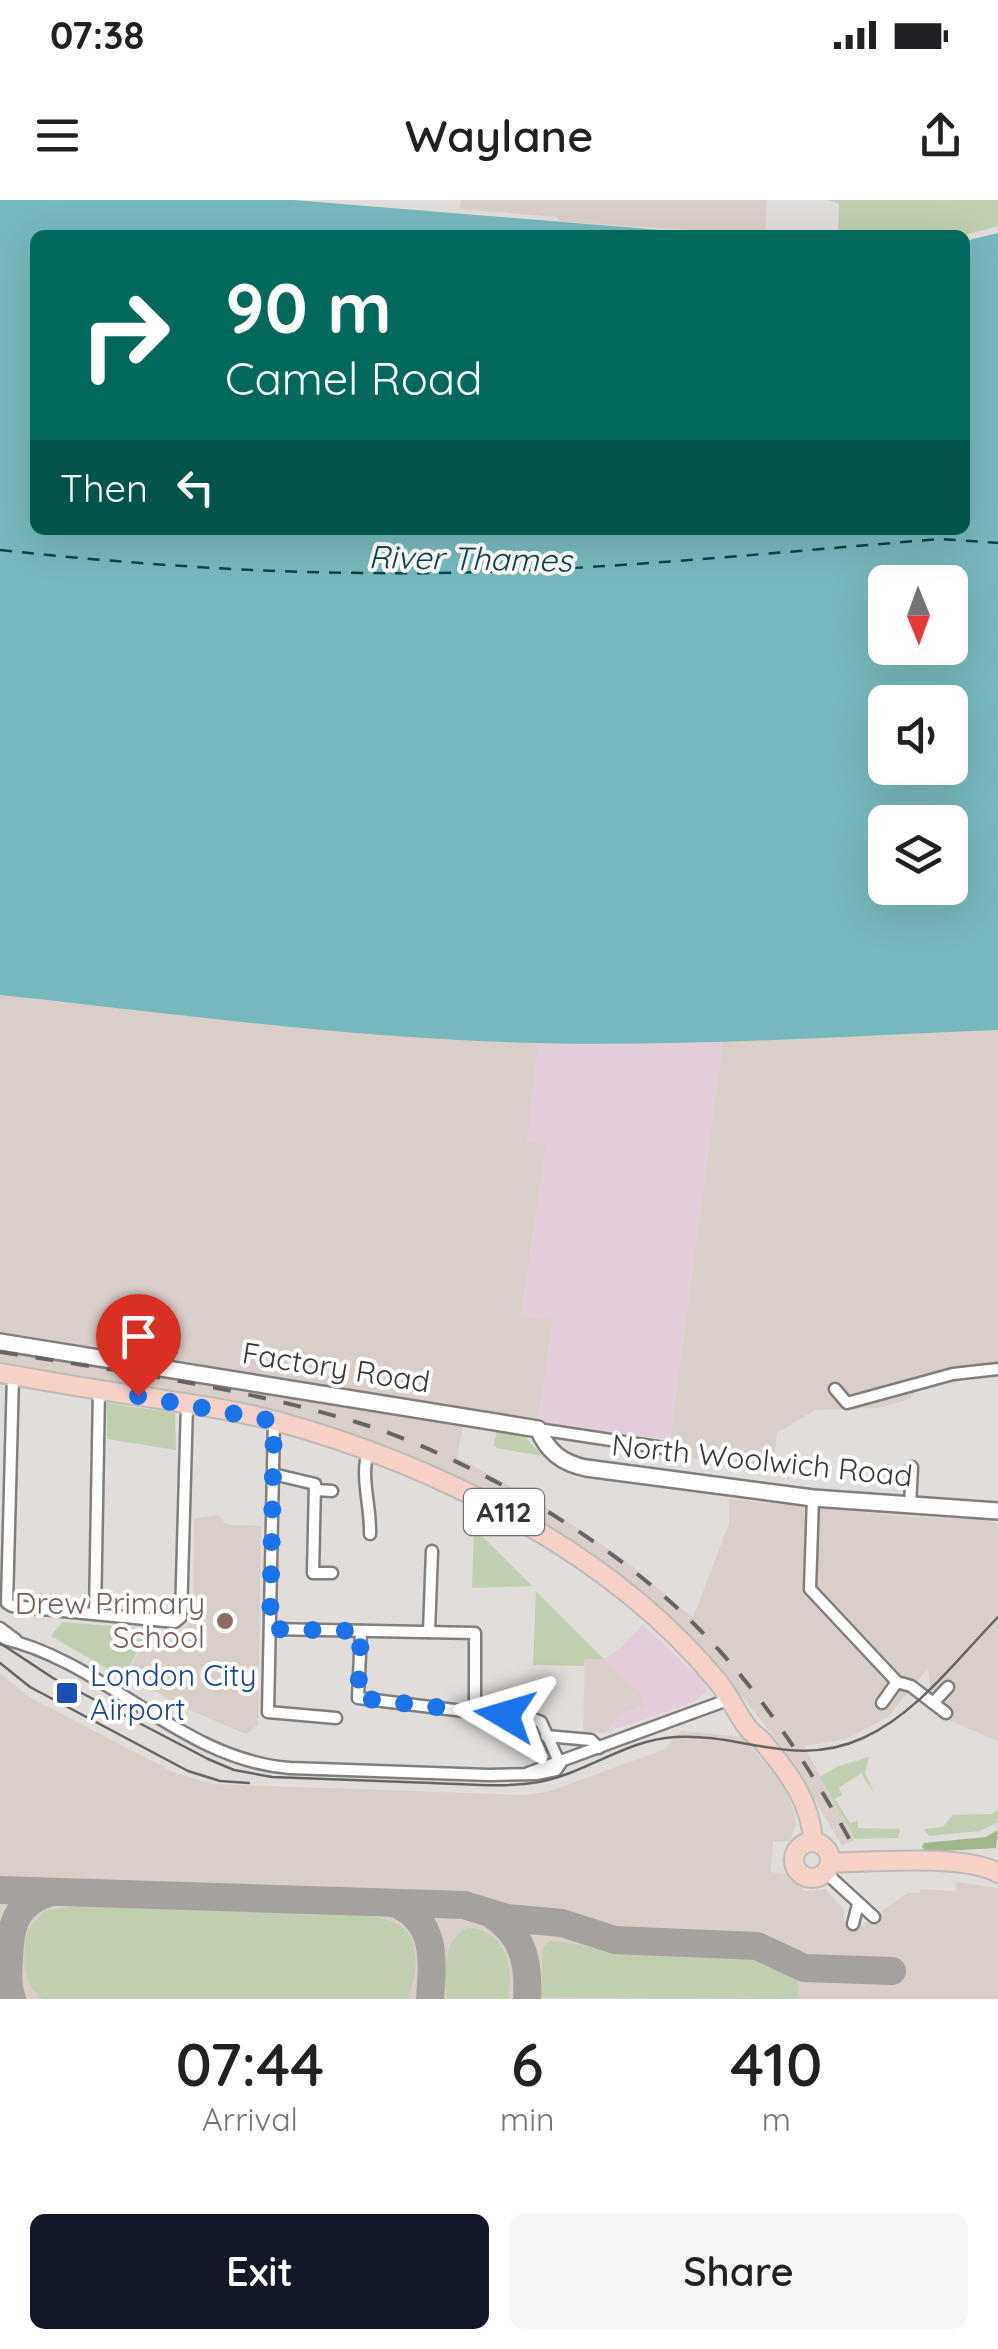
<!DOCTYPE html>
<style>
:root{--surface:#fff;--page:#f6f6f6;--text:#202124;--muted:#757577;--accent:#111827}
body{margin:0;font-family:Quicksand,sans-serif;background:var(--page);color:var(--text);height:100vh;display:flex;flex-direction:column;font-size:38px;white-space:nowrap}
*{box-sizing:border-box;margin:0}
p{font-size:32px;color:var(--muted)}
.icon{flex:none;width:55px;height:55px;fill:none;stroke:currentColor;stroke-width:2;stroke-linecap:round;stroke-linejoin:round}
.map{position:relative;height:1799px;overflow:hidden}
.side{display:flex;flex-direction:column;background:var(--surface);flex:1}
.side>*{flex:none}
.top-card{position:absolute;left:30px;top:30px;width:940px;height:305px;border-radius:15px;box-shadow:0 10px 40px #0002;background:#00695c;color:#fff;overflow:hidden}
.needle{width:65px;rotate:179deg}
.tools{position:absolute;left:868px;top:365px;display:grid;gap:20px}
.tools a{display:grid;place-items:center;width:100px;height:100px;border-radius:15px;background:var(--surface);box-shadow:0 10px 40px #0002;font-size:50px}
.pin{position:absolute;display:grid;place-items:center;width:85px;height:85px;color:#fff;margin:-102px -42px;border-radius:50% 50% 50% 0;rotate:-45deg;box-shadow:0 0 10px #0007}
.pin .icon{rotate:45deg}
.me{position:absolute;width:110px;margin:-55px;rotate:277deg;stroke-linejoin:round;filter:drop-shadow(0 0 8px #0008)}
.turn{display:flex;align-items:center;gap:35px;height:210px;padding:0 30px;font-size:45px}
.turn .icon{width:130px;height:130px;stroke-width:2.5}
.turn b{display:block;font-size:70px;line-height:85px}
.then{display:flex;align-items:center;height:95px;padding:0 30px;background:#0003;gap:20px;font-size:38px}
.eta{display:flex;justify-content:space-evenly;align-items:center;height:170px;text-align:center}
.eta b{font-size:60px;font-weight:600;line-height:70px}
.primary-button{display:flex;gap:20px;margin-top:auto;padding:20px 30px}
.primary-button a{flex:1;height:115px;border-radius:15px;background:var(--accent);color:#fff;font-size:40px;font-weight:600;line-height:115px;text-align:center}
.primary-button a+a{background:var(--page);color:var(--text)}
.status{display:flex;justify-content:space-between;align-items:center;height:70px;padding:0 50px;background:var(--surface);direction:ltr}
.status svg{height:28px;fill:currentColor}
header{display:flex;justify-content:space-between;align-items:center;height:130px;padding:0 30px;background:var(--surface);font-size:45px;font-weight:600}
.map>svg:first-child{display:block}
.commercial{fill:#e3cddb}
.built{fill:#dacfc8}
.green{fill:#c0cfb0}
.forest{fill:#a1b689}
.water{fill:#77b8bc;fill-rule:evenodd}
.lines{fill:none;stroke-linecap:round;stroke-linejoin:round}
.ferry{stroke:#09464a;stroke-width:2.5;stroke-dasharray:12 10;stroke-linecap:butt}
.taxiway{stroke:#a4a19f;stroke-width:28}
.street-casing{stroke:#827e7c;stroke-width:15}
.secondary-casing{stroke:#827e7c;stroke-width:20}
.primary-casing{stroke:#bbbbba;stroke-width:22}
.street{stroke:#fff;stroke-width:10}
.secondary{stroke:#fff;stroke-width:15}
.primary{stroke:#f7d0c6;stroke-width:18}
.tram{stroke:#676564;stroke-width:2.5}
.rail{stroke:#676564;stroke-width:4;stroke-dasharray:18 18;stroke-linecap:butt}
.route{stroke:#1a73e8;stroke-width:18;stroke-dasharray:0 32.4}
.education-dot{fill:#8d6e63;stroke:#fff;stroke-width:4}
.transit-dot{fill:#1a4fb4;stroke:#fff;stroke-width:4}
.labels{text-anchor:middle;stroke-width:8;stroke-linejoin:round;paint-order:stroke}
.shield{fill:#fff;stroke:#737272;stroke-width:2.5}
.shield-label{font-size:28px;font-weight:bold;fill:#373635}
.street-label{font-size:30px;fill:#373635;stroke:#fff}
.education-label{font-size:30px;fill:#785e54;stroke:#fff;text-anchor:end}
.transit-label{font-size:30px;fill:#164399;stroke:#fff;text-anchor:start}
.water-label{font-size:32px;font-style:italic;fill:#09464a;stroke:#fff}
</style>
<div class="status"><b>07:38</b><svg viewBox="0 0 49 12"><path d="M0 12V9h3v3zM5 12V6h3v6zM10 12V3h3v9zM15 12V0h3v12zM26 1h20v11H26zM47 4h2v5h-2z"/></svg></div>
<header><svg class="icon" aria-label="menu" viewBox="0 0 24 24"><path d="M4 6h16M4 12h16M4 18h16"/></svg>Waylane<svg class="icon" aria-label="share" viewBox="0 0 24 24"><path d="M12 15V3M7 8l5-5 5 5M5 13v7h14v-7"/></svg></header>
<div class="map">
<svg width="998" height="1799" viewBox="0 0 998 1799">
<rect width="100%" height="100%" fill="#e1ddda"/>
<g class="commercial">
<polygon points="723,841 670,1240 538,1221 553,1121 521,1117 546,945 526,940 538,843"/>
<polygon points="643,1425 702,1479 706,1484 706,1492 694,1502 604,1533 611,1521 641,1495 604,1459 621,1448"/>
</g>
<g class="built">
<polygon points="461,0 767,0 765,35 560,21 557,17 460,9"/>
<polygon points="0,795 299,828 538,843 527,940 546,945 521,1116 553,1120 538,1221 0,1133"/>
<polygon points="998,830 998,1167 978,1168 916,1191 910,1199 879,1208 815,1210 777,1233 773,1270 668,1255 723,841"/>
<polygon points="0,1146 282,1197 463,1225 457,1257 532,1298 622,1358 693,1418 729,1324 729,1299 914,1317 987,1320 998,1324 998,1541 948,1520 932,1509 928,1468 888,1517 846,1539 804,1546 855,1640 842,1646 783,1548 716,1464 669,1416 590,1351 495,1295 423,1260 335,1229 210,1199 0,1164"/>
<polygon points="218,1315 227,1325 261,1326 258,1525 246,1534 178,1505 127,1474 150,1429 178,1432 186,1427 193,1416 194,1318"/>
<polygon points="585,1459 604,1459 641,1495 644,1505 621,1513 604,1533 583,1532"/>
<polygon points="0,1473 29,1497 173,1572 212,1584 523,1595 548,1592 665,1549 681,1531 743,1537 784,1587 795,1614 796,1625 790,1641 773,1642 771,1672 787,1674 805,1691 825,1689 844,1710 844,1721 862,1726 907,1693 919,1693 921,1689 955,1691 956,1682 998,1688 998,1799 0,1799"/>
</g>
<g class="green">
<polygon points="828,0 998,0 998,26 965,35 863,35 860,31 838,31 839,4"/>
<polygon points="107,1203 175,1213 176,1250 107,1239"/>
<polygon points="497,1229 523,1235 543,1256 497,1248 494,1245"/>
<polygon points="474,1328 532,1386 472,1388"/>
<polygon points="536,1391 604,1459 585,1459 584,1466 533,1465"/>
<polygon points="62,1422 150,1429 123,1478 51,1436"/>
<polygon points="869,1557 865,1574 875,1594 861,1573 839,1588 842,1595 835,1599 850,1623 858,1621 858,1628 900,1629 898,1638 855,1639 820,1577 838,1566"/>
<polygon points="998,1610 998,1622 980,1631 929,1636 924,1629 943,1627 952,1615 992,1614"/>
<path d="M89 1704 363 1714C374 1718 392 1719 402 1727 421 1742 418 1781 406 1799H42C20 1781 23 1755 28 1729L45 1711Z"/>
<path d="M467 1728C504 1727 515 1769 508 1799H447C444 1774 442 1740 467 1728Z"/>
<polygon points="551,1740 626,1753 740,1757 759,1762 797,1780 799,1799 541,1797 543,1747"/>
</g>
<polygon class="forest" points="998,1630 996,1648 926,1652 922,1647 924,1643 986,1637"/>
<path class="water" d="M0 0H293L721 35H35V330H965V41L998 33V830C844 836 690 847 536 843 356 839 178 814 0 795ZM885 382H950V448H885ZM885 502H950V568H885ZM885 622H950V688H885Z"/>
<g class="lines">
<path class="ferry" d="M0 350C121 363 242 372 364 373 557 376 750 354 941 339L998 343"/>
<g class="taxiway">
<polyline points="0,1690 464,1705 507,1718 562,1723 615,1740 757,1746 804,1768 892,1771"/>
<path d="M394 1703C437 1720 433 1760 430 1799"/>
<path d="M491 1714C524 1735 529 1763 527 1799"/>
<path d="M12 1799C7 1786 8 1773 9 1759 10 1726 15 1703 51 1692"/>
</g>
<g class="street-casing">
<g id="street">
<polyline points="13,1175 7,1403 12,1406 175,1422 181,1417 187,1204"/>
<polyline points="835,1189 847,1203 953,1174 998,1169"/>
<polyline points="274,1221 268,1512 336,1518"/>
<polyline points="538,1229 664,1248"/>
<path d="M368 1251C360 1278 371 1306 370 1334"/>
<polyline points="273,1274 315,1284 313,1373 332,1373"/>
<polyline points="315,1290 332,1291"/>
<polyline points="813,1298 810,1389 897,1482 911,1486 946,1513"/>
<polyline points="910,1306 912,1267"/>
<polyline points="95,1414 99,1190"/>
<polyline points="0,1428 16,1440"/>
<polyline points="270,1429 475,1433 475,1511"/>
<polyline points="361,1431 358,1498 536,1520 541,1522 560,1564"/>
<polyline points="429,1432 432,1351"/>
<path d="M0 1438C104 1460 181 1560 290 1568L489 1575 536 1574 556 1570 560 1564"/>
<polyline points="882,1503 897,1482"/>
<polyline points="933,1503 948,1487"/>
<polyline points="546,1536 591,1540 599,1548"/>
<polyline points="528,1573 730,1499"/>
<polyline points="826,1673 874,1717"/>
<polyline points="853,1724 858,1704"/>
</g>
</g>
<g class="secondary-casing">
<path id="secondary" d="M0 1142 538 1229C548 1252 562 1263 586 1268L813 1298 998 1311"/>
</g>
<g class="primary-casing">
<g id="primary">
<path d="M0 1173C42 1180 84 1188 127 1194 176 1202 227 1208 276 1221 437 1265 612 1352 719 1483 730 1497 737 1513 747 1527 752 1534 758 1536 763 1542 788 1572 811 1602 813 1641"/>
<circle cx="812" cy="1660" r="18"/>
<path d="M830 1663C872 1662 964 1654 998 1673"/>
</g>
</g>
<use href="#street" class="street"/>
<use href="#secondary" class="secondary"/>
<use href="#primary" class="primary"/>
<g class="tram">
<path d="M0 1443 53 1478 208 1559 234 1570 272 1577C326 1579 379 1581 432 1583 468 1584 504 1588 539 1582 587 1573 625 1540 675 1537 743 1533 795 1569 863 1538 917 1514 957 1459 998 1417"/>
<polyline points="0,1463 30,1487 188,1571 220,1581 249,1583"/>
</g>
<path class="rail" d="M0 1152C119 1171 240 1187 356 1222 471 1257 613 1342 697 1427 759 1489 809 1566 851 1642"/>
</g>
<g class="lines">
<polyline class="route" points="138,1196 274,1221 270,1429 361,1431 358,1498 505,1515"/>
</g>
<circle class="education-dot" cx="225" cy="1421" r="10"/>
<rect class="transit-dot" x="55" y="1481" width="24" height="24" rx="5"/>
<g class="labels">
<rect class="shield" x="464" y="1289" width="80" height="46" rx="8"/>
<g class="shield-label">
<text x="504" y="1322">A112</text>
</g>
<g class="street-label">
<text transform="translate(336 1168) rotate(9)" y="10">Factory Road</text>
<text transform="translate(762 1261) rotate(6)" y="10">North Woolwich Road</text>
</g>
<g class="education-label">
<text x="205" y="1414">Drew Primary<tspan x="205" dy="34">School</tspan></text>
</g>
<g class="transit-label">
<text x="90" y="1486">London City<tspan x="90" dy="34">Airport</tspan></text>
</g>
<g class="water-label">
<text transform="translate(470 359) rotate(1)" y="11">River Thames</text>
</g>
</g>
</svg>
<div class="tools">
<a><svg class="needle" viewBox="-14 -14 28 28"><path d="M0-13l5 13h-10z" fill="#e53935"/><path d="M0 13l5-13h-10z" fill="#757577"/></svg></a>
<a><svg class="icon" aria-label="sound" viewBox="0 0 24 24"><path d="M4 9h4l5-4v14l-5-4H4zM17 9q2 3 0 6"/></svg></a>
<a><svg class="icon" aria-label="layers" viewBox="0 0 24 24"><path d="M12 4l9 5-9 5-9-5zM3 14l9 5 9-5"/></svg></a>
</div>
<div class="pin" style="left:138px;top:1196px;background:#d93025"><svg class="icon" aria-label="arrive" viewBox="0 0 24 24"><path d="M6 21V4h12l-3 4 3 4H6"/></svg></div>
<svg class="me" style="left:505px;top:1515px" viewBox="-20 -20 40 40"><path d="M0-17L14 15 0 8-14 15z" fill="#1a73e8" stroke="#fff" stroke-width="4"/></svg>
<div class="top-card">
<div class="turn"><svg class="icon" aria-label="right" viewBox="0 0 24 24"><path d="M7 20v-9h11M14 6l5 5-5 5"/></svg><div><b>90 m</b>Camel Road</div></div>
<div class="then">Then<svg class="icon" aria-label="left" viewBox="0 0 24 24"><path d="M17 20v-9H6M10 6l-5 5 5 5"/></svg></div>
</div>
</div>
<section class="side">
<div class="eta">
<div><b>07:44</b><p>Arrival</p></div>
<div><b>6</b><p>min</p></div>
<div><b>410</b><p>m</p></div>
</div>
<div class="primary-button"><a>Exit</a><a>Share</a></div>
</section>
